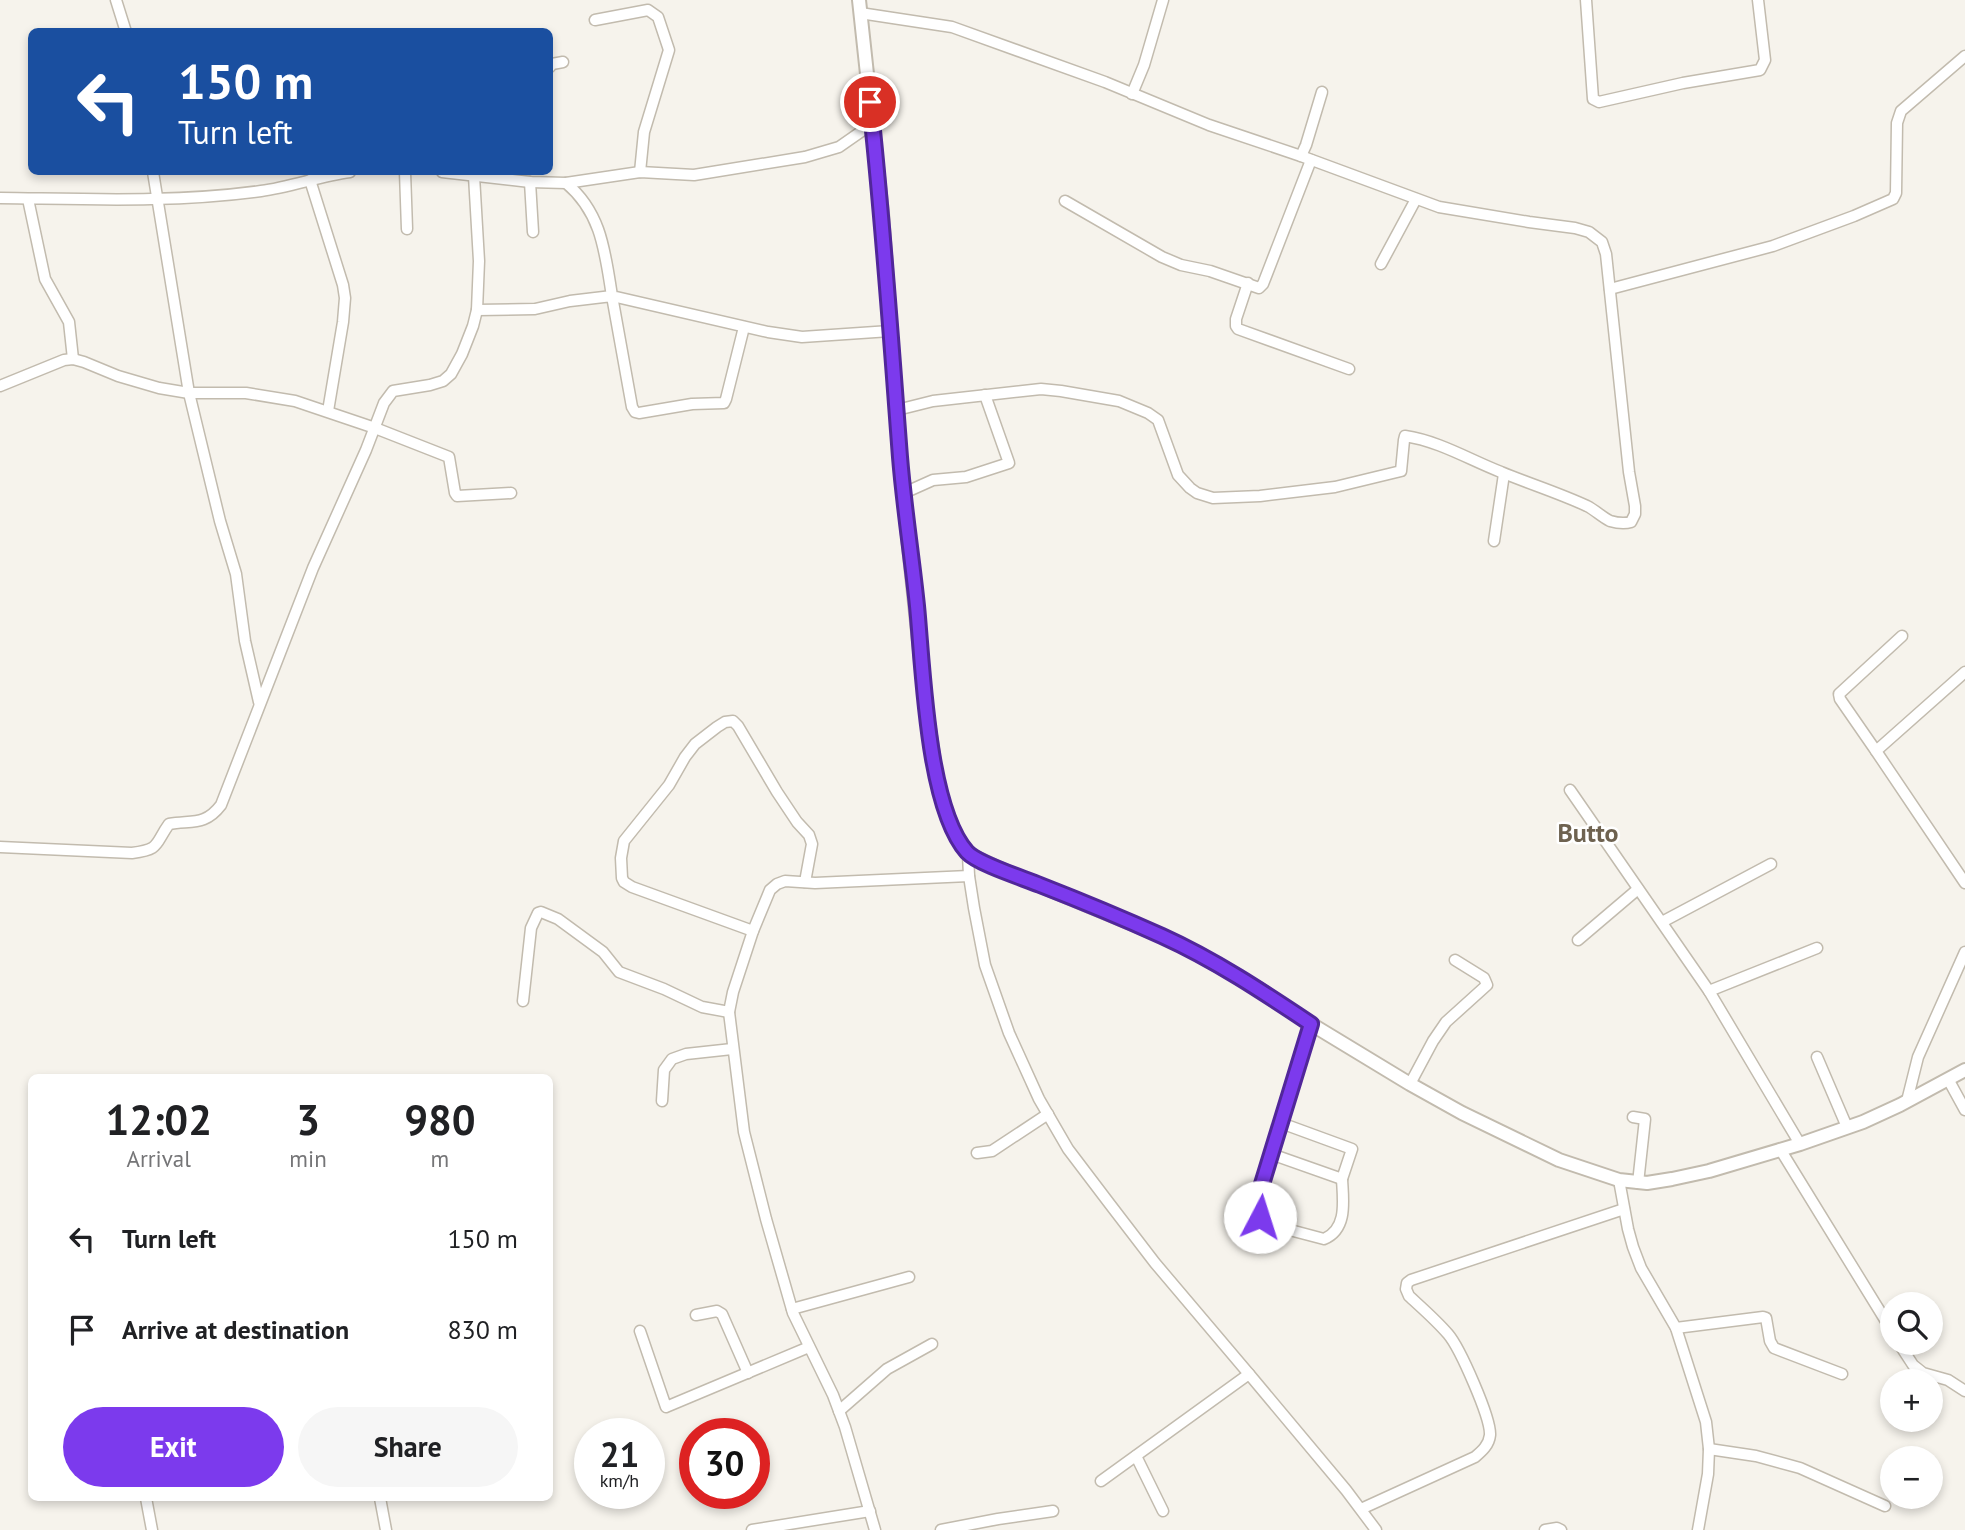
<!DOCTYPE html>
<meta charset="utf-8">
<style>
:root{--surface:#fff;--page:#f6f6f6;--text:#202124;--muted:#757577;--accent:#7c3aed}
body{margin:0;font-family:"PT Sans",sans-serif;background:var(--page);color:var(--text);height:100vh;display:flex;flex-direction:column;font-size:26px;white-space:nowrap}
*{box-sizing:border-box;margin:0}
p{font-size:23px;color:var(--muted)}
.icon{flex:none;width:38px;height:38px;fill:none;stroke:currentColor;stroke-width:2;stroke-linecap:round;stroke-linejoin:round}
.map{position:relative;flex:1;overflow:hidden}
.details{position:absolute;left:28px;top:1074px;width:525px;height:427px;display:flex;flex-direction:column;background:var(--surface);border-radius:10px;box-shadow:0 4px 10px #0003}
.details>*{flex:none}
.hud{position:absolute;left:28px;top:28px;width:525px;height:147px;border-radius:10px;box-shadow:0 4px 10px #0003;background:#1a4fa0;color:#fff;overflow:hidden}
.tools{position:absolute;left:1880px;top:1292px;display:grid;gap:14px}
.tools a{display:grid;place-items:center;width:63px;height:63px;border-radius:50%;background:var(--surface);box-shadow:0 4px 10px #0003;font-size:35px}
.speed{position:absolute;left:574px;top:1418px;display:flex;gap:14px;font-size:35px;font-weight:700;text-align:center}
.speed>*{display:grid;place-content:center;width:91px;height:91px;border-radius:50%;background:var(--surface);box-shadow:0 4px 10px #0003;line-height:1}
.speed small{font-size:18px;font-weight:400}
.speed .limit{border:10px solid #d22;background:#fff;color:#111}
.pin{position:absolute;display:grid;place-items:center;width:60px;height:60px;color:#fff;margin:-30px;border:4px solid #fff;border-radius:50%;box-shadow:0 2px 7px #0007}
.me{position:absolute;width:77px;margin:-38px;rotate:5deg;stroke-linejoin:round;filter:drop-shadow(0 0 5px #0008)}
.turn{display:flex;align-items:center;gap:24px;height:147px;padding:0 35px;font-size:32px}
.turn .icon{width:91px;height:91px;stroke-width:2.5}
.turn b{display:block;font-size:49px;line-height:60px}
.eta{display:flex;justify-content:space-evenly;align-items:center;height:119px;text-align:center}
.eta b{font-size:42px;font-weight:700;line-height:49px}
.primary-button{display:flex;gap:14px;margin-top:auto;padding:14px 35px}
.primary-button a{flex:1;height:80px;border-radius:42px;background:var(--accent);color:#fff;font-size:28px;font-weight:700;line-height:80px;text-align:center}
.primary-button a+a{background:var(--page);color:var(--text)}
ul{padding:0;list-style:none}
li{display:flex;align-items:center;gap:21px;height:91px;padding:0 35px}
li div{flex:1}
li b{display:block;font-size:26px}
li em{font-style:normal}
.map>svg:first-child{display:block}
.lines{fill:none;stroke-linecap:round;stroke-linejoin:round}
.minor-casing{stroke:#c2bbae;stroke-width:13}
.tertiary-casing{stroke:#c2bbae;stroke-width:16}
.minor{stroke:#fff;stroke-width:10}
.tertiary{stroke:#fff;stroke-width:12}
.route-casing{stroke:#51269a;stroke-width:18}
.route{stroke:#7c3aed;stroke-width:12}
.labels{text-anchor:middle;stroke-width:5;stroke-linejoin:round;paint-order:stroke}
.quarter-label{font-size:26px;font-weight:bold;fill:#6e6250;stroke:#fff}
</style>
<div class="map">
<svg width="1965" height="1530" viewBox="0 0 1965 1530">
<rect width="100%" height="100%" fill="#f6f3ec"/>
<g class="lines">
<g class="minor-casing">
<g id="minor">
<polyline points="116,0 126,32"/>
<polyline points="1586,0 1593,99 1599,102 1683,83 1760,70 1765,60 1758,0"/>
<path d="M860 13 952 27 1105 82 1209 125 1301 156 1439 207 1529 222 1575 228 1589 232 1602 242 1606 254 1629 472 1635 506V514L1631 522C1624 524 1617 523 1610 521 1602 517 1595 510 1587 506 1559 493 1530 484 1501 472 1470 460 1439 441 1405 436L1404 440 1401 471 1335 487 1260 496 1213 498 1197 493 1190 488 1178 475 1158 420 1148 413 1119 401 1061 391 1041 389 933 401 897 410"/>
<polyline points="595,20 648,10 658,17 669,50 644,132 640,172"/>
<polyline points="550,67 552,64 563,62"/>
<polyline points="1132,94 1144,65 1163,0"/>
<polyline points="1301,156 1306,145 1322,92"/>
<polyline points="153,172 189,393 220,521 236,574 245,641 259,702"/>
<polyline points="405,172 407,229"/>
<path d="M442 172 530 182 566 183C602 213 605 253 612 296L768 332 802 337 890 331"/>
<polyline points="310,180 343,285 345,298 343,322 328,411"/>
<polyline points="530,182 533,232"/>
<polyline points="566,183 640,172 694,175 805,157 839,147 872,124"/>
<path d="M0 198C87 199 174 203 261 191 291 187 320 176 350 172"/>
<polyline points="28,199 45,279 69,322 73,359"/>
<polyline points="1065,201 1162,257 1181,265 1210,271 1259,288 1263,284 1311,160"/>
<polyline points="1381,264 1416,199"/>
<polyline points="1248,283 1236,319 1236,326 1238,329 1349,369"/>
<polyline points="1610,289 1773,246 1854,216 1893,199 1896,193 1897,123 1901,111 1965,56"/>
<polyline points="477,310 535,309 570,301 612,296 632,407 635,412 639,413 692,404 724,403 726,399 744,327"/>
<polyline points="0,386 64,360 73,359 84,362 118,376 159,388 189,393 246,393 295,401 375,428 449,457 455,493 457,496 511,493"/>
<polyline points="904,493 933,480 966,477 1009,463 985,395"/>
<polyline points="1494,541 1504,474"/>
<polyline points="1965,672 1876,751 1965,883"/>
<polyline points="1876,751 1840,699 1839,694 1902,636"/>
<polyline points="1570,790 1709,991 1800,1144"/>
<path d="M0 847 132 853C161 849 154 845 169 824 192 820 205 826 221 805L313 568 366 450 384 403 393 391 430 385 443 381 451 374 462 354 473 326 477 310 479 261 474 176"/>
<polyline points="968,854 969,876 974,908 985,965 1009,1033 1039,1099 1068,1149 1109,1203 1155,1263 1249,1374"/>
<polyline points="1662,922 1771,864"/>
<polyline points="753,931 632,887 624,882 622,878 621,858 624,841 669,785 685,757 695,744 717,727 725,722 733,721 738,726 777,792 797,822 809,835 812,844 805,882"/>
<polyline points="1578,940 1638,889"/>
<polyline points="1709,991 1817,948"/>
<polyline points="523,1001 531,928 538,913 541,912 558,919 603,952 619,972 664,989 702,1007 729,1012"/>
<path d="M1311 1024 1262 1184 1257 1213 1267 1224 1324 1239C1348 1229 1343 1200 1342 1179"/>
<polyline points="1817,1057 1847,1127"/>
<polyline points="1948,1079 1965,1110"/>
<polyline points="1410,1084 1433,1041 1446,1022 1487,985 1484,978 1455,960"/>
<polyline points="662,1101 664,1070 672,1059 686,1054 732,1049"/>
<polyline points="1907,1101 1918,1057 1965,952"/>
<polyline points="1633,1117 1645,1119 1638,1183"/>
<polyline points="1780,1149 1892,1331"/>
<polyline points="977,1153 992,1151 1048,1114"/>
<polyline points="1271,1154 1342,1179 1352,1149 1281,1123"/>
<polyline points="1619,1180 1628,1229 1633,1247 1641,1268 1676,1328 1706,1422 1709,1449 1708,1474 1698,1530"/>
<polyline points="792,1309 909,1277"/>
<polyline points="696,1315 717,1311 722,1314 748,1373"/>
<polyline points="1676,1328 1763,1317 1766,1318 1770,1341 1774,1348 1842,1374"/>
<polyline points="640,1331 666,1407 809,1347"/>
<polyline points="1898,1342 1913,1365 1923,1373 1948,1380 1965,1391"/>
<polyline points="839,1411 887,1369 932,1344"/>
<polyline points="1709,1449 1756,1456 1800,1468 1885,1506"/>
<polyline points="1136,1456 1163,1511"/>
<polyline points="1101,1481 1249,1374 1346,1490 1376,1530"/>
<polyline points="146,1498 152,1530"/>
<polyline points="380,1498 386,1530"/>
<path d="M1361 1509 1475 1457C1482 1451 1489 1445 1490 1435 1491 1418 1460 1348 1448 1334 1436 1320 1422 1308 1409 1296L1406 1289 1407 1283 1411 1280 1624 1209"/>
<polyline points="752,1530 870,1511"/>
<polyline points="875,1530 845,1427 833,1395 793,1313 766,1219 744,1132 729,1012 733,992 753,931 770,890 777,884 785,881 815,883 969,876"/>
<polyline points="941,1530 998,1519 1053,1511"/>
<polyline points="1545,1530 1557,1528 1561,1530"/>
</g>
</g>
<g class="tertiary-casing">
<polyline id="tertiary" points="859,0 882,213 900,460 926,708 936,775 944,806 955,834 968,854 1000,869 1162,936 1196,953 1259,989 1311,1024 1410,1084 1462,1113 1559,1160 1619,1180 1647,1183 1672,1179 1709,1171 1800,1144 1863,1122 1900,1105 1965,1070"/>
</g>
<use href="#minor" class="minor"/>
<use href="#tertiary" class="tertiary"/>
</g>
<g class="lines">
<g class="route-casing">
<path id="route" d="M870 102C883 220 891 339 900 457 904 507 912 557 917 606 923 667 927 807 967 852 978 864 1023 878 1040 885 1081 901 1122 918 1162 936 1215 960 1263 992 1311 1024L1262 1184 1257 1213 1260 1217"/>
</g>
<use href="#route" class="route"/>
</g>
<g class="labels">
<g class="quarter-label">
<text x="1588" y="842">Butto</text>
</g>
</g>
</svg>
<div class="tools">
<a><svg class="icon" aria-label="search" viewBox="0 0 24 24"><circle cx="10" cy="10" r="6"/><path d="M15 15l6 6"/></svg></a>
<a>+</a>
<a>−</a>
</div>
<div class="speed"><div>21<small>km/h</small></div><div class="limit">30</div></div>
<div class="pin" style="left:870px;top:102px;background:#d93025"><svg class="icon" aria-label="arrive" viewBox="0 0 24 24"><path d="M6 21V4h12l-3 4 3 4H6"/></svg></div>
<svg class="me" style="left:1260px;top:1217px" viewBox="-20 -20 40 40"><circle r="19" fill="#fff"/><path d="M0-13L10 11 0 6-10 11z" fill="#7c3aed"/></svg>
<div class="hud">
<div class="turn"><svg class="icon" aria-label="left" viewBox="0 0 24 24"><path d="M17 20v-9H6M10 6l-5 5 5 5"/></svg><div><b>150 m</b>Turn left</div></div>
</div>
<section class="details">
<div class="eta">
<div><b>12:02</b><p>Arrival</p></div>
<div><b>3</b><p>min</p></div>
<div><b>980</b><p>m</p></div>
</div>
<ul>
<li><svg class="icon" aria-label="left" viewBox="0 0 24 24"><path d="M17 20v-9H6M10 6l-5 5 5 5"/></svg><div><b>Turn left</b></div><em>150 m</em></li>
<li><svg class="icon" aria-label="arrive" viewBox="0 0 24 24"><path d="M6 21V4h12l-3 4 3 4H6"/></svg><div><b>Arrive at destination</b></div><em>830 m</em></li>
</ul>
<div class="primary-button"><a>Exit</a><a>Share</a></div>
</section>
</div>
